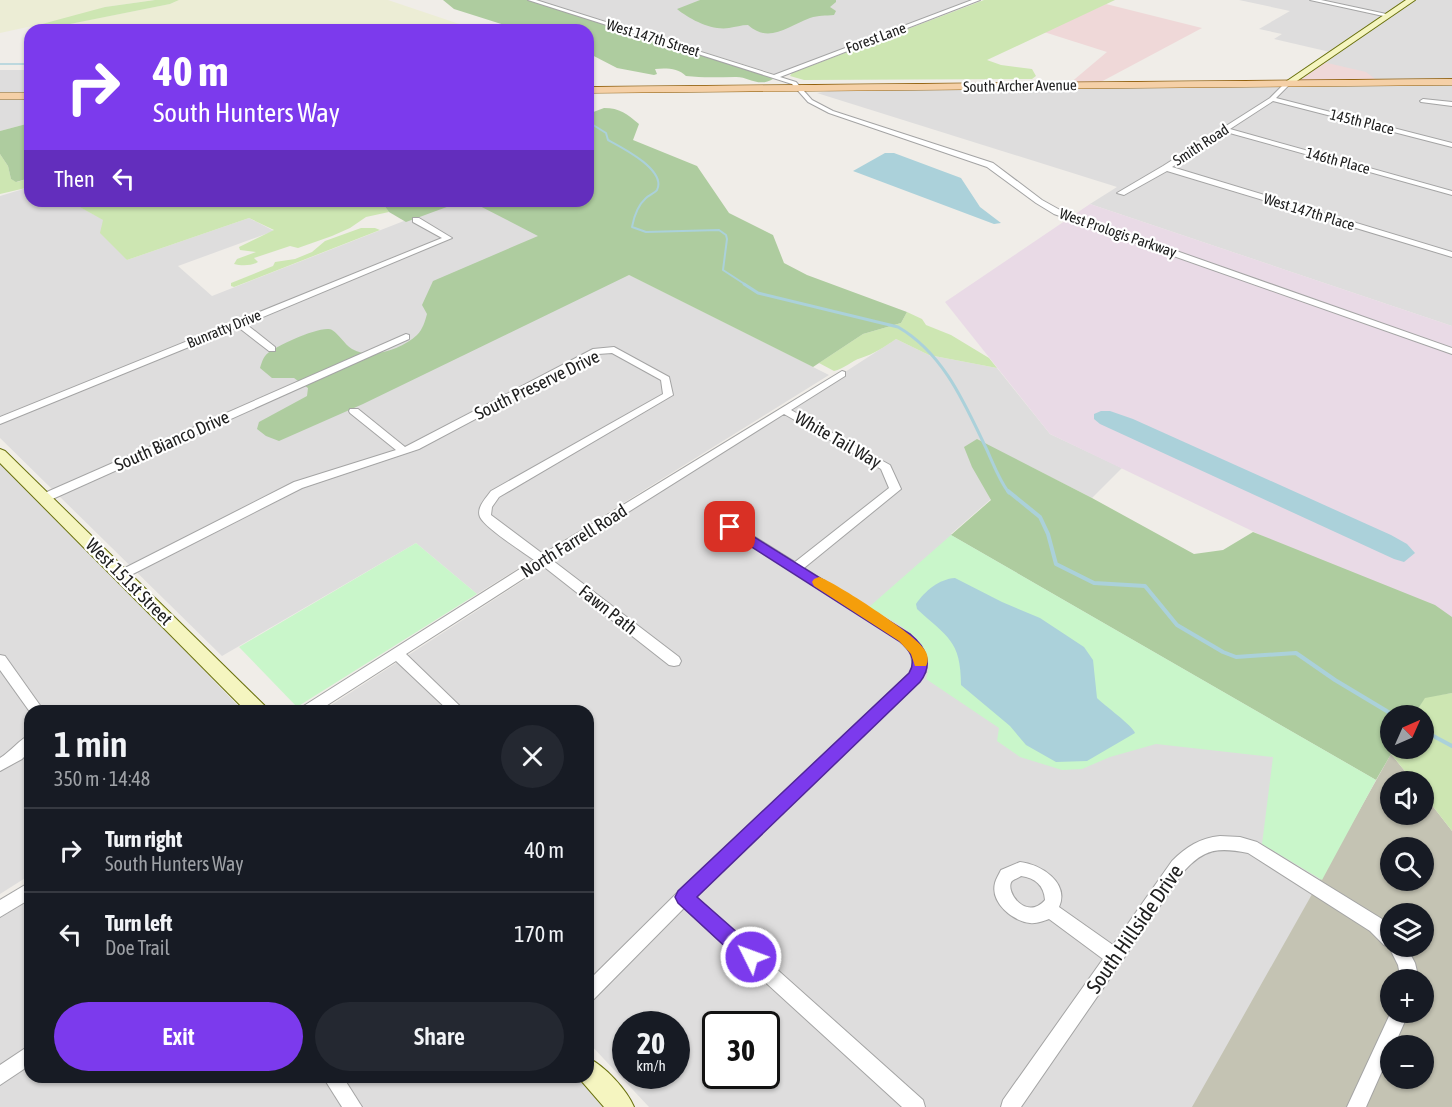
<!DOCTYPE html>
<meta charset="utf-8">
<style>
:root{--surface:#171b24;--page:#242831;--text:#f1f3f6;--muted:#9ea1a6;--line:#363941;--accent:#7c3aed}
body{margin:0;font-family:"Asap Condensed",sans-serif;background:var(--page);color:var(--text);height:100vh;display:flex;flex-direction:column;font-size:22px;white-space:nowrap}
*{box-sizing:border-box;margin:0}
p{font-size:20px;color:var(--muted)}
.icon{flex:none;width:33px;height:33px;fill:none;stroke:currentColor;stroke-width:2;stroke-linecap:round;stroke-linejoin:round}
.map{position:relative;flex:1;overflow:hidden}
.panel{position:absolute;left:24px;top:705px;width:570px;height:378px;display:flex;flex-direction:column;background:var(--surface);border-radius:18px;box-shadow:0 2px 4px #0004}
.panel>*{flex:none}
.guide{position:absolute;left:24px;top:24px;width:570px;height:183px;border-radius:18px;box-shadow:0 2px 4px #0004;background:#7c3aed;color:#fff;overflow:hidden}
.needle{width:39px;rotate:45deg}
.controls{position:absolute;left:1380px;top:705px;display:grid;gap:12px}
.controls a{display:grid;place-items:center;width:54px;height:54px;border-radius:50%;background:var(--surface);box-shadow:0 2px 4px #0004;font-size:30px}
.speed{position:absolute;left:612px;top:1011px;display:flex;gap:12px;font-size:30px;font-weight:700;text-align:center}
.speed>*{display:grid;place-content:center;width:78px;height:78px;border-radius:50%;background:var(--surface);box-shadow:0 2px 4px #0004;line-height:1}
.speed small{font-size:15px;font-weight:400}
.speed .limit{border:3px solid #111;border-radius:9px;background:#fff;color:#111}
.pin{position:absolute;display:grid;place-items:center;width:51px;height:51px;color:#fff;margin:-26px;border-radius:12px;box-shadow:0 3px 9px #0006}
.me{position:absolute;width:66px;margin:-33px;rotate:312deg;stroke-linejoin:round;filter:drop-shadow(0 0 4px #0008)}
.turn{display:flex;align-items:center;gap:21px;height:126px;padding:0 30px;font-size:27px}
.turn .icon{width:78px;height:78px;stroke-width:2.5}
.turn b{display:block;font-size:42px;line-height:51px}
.then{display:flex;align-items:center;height:57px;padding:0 30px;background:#0003;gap:12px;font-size:22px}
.round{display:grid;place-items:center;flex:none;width:63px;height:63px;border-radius:32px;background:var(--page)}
.overview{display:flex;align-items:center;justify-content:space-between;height:102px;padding:0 30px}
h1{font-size:36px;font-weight:600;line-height:45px}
.button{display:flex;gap:12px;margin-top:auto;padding:12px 30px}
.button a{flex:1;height:69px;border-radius:36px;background:var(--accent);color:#fff;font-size:24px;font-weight:600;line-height:69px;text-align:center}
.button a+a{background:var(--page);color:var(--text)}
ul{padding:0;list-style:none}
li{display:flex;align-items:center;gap:18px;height:84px;padding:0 30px;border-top:2px solid var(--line)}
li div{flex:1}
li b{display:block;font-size:22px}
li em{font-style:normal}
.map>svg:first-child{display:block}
.residential{fill:#dedddd;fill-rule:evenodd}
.commercial{fill:#efd8d8}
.industrial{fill:#e9dae6}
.construction{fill:#c4c3b3;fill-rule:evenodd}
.farmland{fill:#ecedd5}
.grass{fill:#cde6b2}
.forest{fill:#aecc9f}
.park{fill:#c9f6ca}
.water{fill:#abd1da}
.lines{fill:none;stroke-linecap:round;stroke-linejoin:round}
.stream-far3{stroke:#abd1da;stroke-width:1.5}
.stream-far2{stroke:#abd1da;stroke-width:2}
.stream-far1{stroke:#abd1da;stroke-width:3}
.stream{stroke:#abd1da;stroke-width:4}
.street-casing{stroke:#a4a4a4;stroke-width:2}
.secondary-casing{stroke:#6a710d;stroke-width:2}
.primary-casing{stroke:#915f0b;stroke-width:1}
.street{fill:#fff;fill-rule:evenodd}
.secondary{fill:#f5f5c0;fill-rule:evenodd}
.primary{fill:#f5d0a7;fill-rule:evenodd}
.route{fill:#7c3aed;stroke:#51269a;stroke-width:1.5}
.slow{fill:#f59e0b}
.labels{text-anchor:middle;stroke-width:4.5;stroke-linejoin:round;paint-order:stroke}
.far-street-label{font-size:15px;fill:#202020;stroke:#fff}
.street-label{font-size:18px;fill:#202020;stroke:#fff}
.near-street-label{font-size:21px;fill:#202020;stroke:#fff}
</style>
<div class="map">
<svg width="1452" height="1107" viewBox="0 0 1452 1107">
<rect width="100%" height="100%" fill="#f0ede8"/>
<g class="residential">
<polygon points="537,0 978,0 781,76"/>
<polygon points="1239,0 1408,0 1330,52 1274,39 1282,34 1259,29 1290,11"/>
<polygon points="1416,0 1452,0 1452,80 1378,81 1323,62"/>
<rect x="0" y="70" width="30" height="24"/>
<polygon points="1452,84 1452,326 1090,204 1117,187 817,93 835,90"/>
<polygon points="0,97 30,97 30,123 0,131"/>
<polygon points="30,187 30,201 69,201 104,220 127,260 249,218 274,231 178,266 212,296 455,201 470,201 629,275 829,375 477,594 416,543 222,656 0,438 0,196"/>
<path d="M896 339 929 355 997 368 1050 434 1122 468 1092 498 1029 466 951 534 1376 780 1194 1107H649L588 1042V711H322ZM626 1024H676V1076H626ZM716 1024H766V1076H716Z"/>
<polygon points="0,458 243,711 30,711 30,875 0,894"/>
<polygon points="30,897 30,1077 577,1077 604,1107 0,1107 0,917"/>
</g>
<g class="commercial">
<polygon points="1106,4 1202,28 1097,84 1069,84 1107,52 1044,32"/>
<polygon points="1323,62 1366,72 1378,81 1295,82"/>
</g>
<polygon class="industrial" points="1090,204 1452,326 1452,627 1050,434 945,302"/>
<path class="construction" d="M1391 754 1413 781 1390 782V814H1424V795L1452 831V1107H1192ZM1390 848H1424V880H1390ZM1390 914H1424V946H1390ZM1390 980H1424V1012H1390ZM1390 1046H1424V1078H1390Z"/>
<g class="farmland">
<polygon points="0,0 155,0 105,7 83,15 0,33"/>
<polygon points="179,0 388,0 477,30 59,30 54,27 170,4"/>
</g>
<g class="grass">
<polygon points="155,0 179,0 170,4 55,27 57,29 31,27 105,7"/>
<polygon points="984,0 1115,0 987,60 1001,65 1032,69 1036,76 1032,79 804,80 790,76 792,73"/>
<polygon points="0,154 8,166 11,179 17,182 30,178 30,187 0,194"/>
<path d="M69 201H381L389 212 366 217 350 228 332 236 298 248 290 246 254 258 258 262C252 266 241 266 234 264L237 259 256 252 240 250 239 247 274 230 249 218 127 260 100 233 103 220Z"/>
<polygon points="361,228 375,228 380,230 234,287 231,286 231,283 273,266 275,262 295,259 312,252 325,241"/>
<path d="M907 312 922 319 926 325 951 335 989 358 997 368 929 355 896 339C884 347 874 354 861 358 851 361 844 369 834 371L819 363 863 334 901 323Z"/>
<polygon points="1452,693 1452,831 1424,795 1424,782 1413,781 1391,754 1394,749 1424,748 1424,716 1414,715 1425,697"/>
</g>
<g class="forest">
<path d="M443 0H531L764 74 773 79C758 88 748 76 735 77 719 77 703 78 686 76 678 68 666 68 655 69L657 74 654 75 617 68 588 53V30H520L454 9Z"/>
<path d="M700 0H836V2L830 7 836 11 834 15C825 16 819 15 810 18 788 26 769 44 748 25 741 25 736 27 729 28 712 31 689 19 677 9Z"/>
<path d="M604 108C620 108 627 114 639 124L633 140 697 166 729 213 773 235 784 263 807 275 907 312 901 323 863 334 813 367 629 275 363 404 279 441 266 436 257 429 259 422 307 396 308 388 294 378H272L260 368C262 362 263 357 268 353 276 346 323 324 332 330 340 335 344 344 352 349 371 360 402 349 417 335 423 329 425 321 427 314L422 305 433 281 538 236 470 201H588V114Z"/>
<polygon points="30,123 30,178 16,182 11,179 8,166 0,154 0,131"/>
<polygon points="381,201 463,201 406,222 389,212"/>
<polygon points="977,439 1092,498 1194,554 1223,550 1253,532 1435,605 1452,617 1452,693 1425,698 1414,715 1390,716 1390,748 1394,749 1376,780 951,535 991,500 972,467 964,447"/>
</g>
<g class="park">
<path d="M951 535 1376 780 1322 880 1262 844 1273 757 1156 744 1110 757 1082 769 1062 770 1020 757 997 741 999 728 926 679C940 641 896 624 869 607Z"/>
<polygon points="416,543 477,594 297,707 239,647"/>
</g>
<g class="water">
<polygon points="885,153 894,153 961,178 980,207 1001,223 994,224 853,171"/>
<polygon points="1101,411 1110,411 1133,419 1391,535 1407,544 1415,553 1404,562 1394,559 1100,424 1094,419 1094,414"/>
<path d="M955 578 1002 602 1040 618 1084 647 1093 660 1097 698C1104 705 1133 726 1135 733L1087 761 1056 762 1026 745 1010 726 961 685C961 640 947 637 917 609L916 604C925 591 939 579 955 578Z"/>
</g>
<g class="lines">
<g class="stream-far3">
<polyline points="0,64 30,64"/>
<polyline points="588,122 593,125"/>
</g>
<path class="stream-far2" d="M590 123 606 133 608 140C621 147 667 170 657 190 655 193 649 195 646 198 637 206 634 216 632 227L646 232 719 230 726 235 727 239 723 270 746 285"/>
<path class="stream-far1" d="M744 284 758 293 898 327C943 353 964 402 986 448 993 463 999 480 1009 493"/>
<g class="stream">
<polyline points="1008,491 1040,517 1048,534 1056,564 1094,583 1145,586 1177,625 1223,652 1236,657 1296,653 1335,680 1395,716"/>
<polyline points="1424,731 1452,746"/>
</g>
<g class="street-casing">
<g id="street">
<polygon points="528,0 536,0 774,75 972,0 980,0 780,77 796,82 812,100 833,111 993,163 1042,200 1060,210 1452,348 1452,354 1054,214 1036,203 987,167 829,113 808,102 792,84"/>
<polygon points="1310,0 1321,0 1391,15 1388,17"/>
<polygon points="1286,82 1291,83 1276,98 1452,143 1452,147 1273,101 1230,129 1452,191 1452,195 1226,132 1172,167 1452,252 1452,257 1167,171 1124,195 1117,193 1163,166 1270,98"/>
<polygon points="1423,99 1452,102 1452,106 1421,102 1420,101"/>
<polygon points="413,218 419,218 452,238 246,324 275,347 275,351 269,351 238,327 0,424 0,417 442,238 413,222"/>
<polygon points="406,334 409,335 409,339 48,501 44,502 38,498 40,495"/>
<path d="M614 347 669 377 673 395 499 497 492 507 491 515 543 554 842 371 845 372V376L791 410 890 465 901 489 804 568 910 634 924 652 927 661 926 672 696 897 923 1100 925 1107H902L684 908 594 999 588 1002V981L678 892 913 670 911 653 900 640 724 527 726 524H734L795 562 889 488 881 469 784 414 552 560 679 657 681 661 679 665 674 666 669 665 543 566 406 654 465 711H449L396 661 318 711H300L302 707 534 560C523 552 485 528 480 517 476 508 486 498 491 491L663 394 661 380 612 353 598 354 419 449 302 488 125 578H117L115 575 117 572 294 482 396 450 350 413 349 411 350 409H358L405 447 593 349Z"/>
<polygon points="0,655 5,656 44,711 30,712 0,670"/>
<path d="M30 735V751L22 759 0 771V758C10 752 21 738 30 735Z"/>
<path d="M1220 836 1240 837 1257 842 1382 919 1390 928V946H1406L1415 963 1419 980H1401L1398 965 1389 947 1384 945 1370 931 1248 853C1218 847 1204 849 1184 871L1021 1107H1001L1003 1100 1103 959 1049 919C1043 921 1036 924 1030 923 1013 921 990 903 995 883 996 879 999 874 1001 870L1020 862C1040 864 1070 882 1059 907L1113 945 1172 861C1186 847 1200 838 1220 836ZM1021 876C1035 878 1044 885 1045 900 1026 922 1004 890 1012 881 1013 880 1020 877 1021 876Z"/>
<polygon points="30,882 30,899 0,917 0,900"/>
<polygon points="1391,1012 1409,1012 1394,1046 1390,1046 1390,1053 1366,1107 1347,1107"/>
<polygon points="30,1045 30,1065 0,1085 0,1065"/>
<polygon points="323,1077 343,1077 362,1107 342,1107"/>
</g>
</g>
<g class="secondary-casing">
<g id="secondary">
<polygon points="1406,0 1415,0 1291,85 1284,83"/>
<polygon points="0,449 5,451 265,706 268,711 246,711 0,463"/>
<path d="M588 1058C605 1066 627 1090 634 1107H604L578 1077H588Z"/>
</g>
</g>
<g class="primary-casing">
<g id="primary">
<polygon points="1452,79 1452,85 588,93 588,87"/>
<rect x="0" y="93" width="30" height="6"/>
</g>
</g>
<use href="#street" class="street"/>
<use href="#secondary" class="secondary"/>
<use href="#primary" class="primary"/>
</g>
<path class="route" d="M730 522 910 634C926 647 934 664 920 682L697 897 757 950 760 957 757 964 751 966 744 964 678 903 675 897 678 891 909 673C917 660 910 650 899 641L725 530 723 527Z"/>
<path class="slow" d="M819 577C835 582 916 635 924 649 928 654 929 661 926 666H915L911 654 899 641 814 586 812 582 814 579Z"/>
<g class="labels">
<g class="far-street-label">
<text transform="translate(653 38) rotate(17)" y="5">West 147th Street</text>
<text transform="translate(876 38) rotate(-20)" y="5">Forest Lane</text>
<text transform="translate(1020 86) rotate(-1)" y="5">South Archer Avenue</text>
<text transform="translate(1362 122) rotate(14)" y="5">145th Place</text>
<text transform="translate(1201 145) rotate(-33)" y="5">Smith Road</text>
<text transform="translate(1338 161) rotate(15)" y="5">146th Place</text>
<text transform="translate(1309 212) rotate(17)" y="5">West 147th Place</text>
<text transform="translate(1118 233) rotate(19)" y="5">West Prologis Parkway</text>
<text transform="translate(224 329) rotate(-22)" y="5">Bunratty Drive</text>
</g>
<g class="street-label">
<text transform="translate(537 385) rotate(-26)" y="6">South Preserve Drive</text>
<text transform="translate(838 440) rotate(30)" y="6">White Tail Way</text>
<text transform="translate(172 441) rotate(-24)" y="6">South Bianco Drive</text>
<text transform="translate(574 541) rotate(-32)" y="6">North Farrell Road</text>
<text transform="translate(129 582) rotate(45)" y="6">West 151st Street</text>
<text transform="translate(608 610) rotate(38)" y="6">Fawn Path</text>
</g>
<g class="near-street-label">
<text transform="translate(1135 929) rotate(-55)" y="7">South Hillside Drive</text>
</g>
</g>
</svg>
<div class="controls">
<a><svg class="needle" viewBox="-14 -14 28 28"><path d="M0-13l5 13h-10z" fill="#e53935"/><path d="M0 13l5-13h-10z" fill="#9ea1a6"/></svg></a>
<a><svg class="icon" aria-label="sound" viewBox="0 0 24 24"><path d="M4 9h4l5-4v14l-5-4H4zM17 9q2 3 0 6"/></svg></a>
<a><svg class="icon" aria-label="search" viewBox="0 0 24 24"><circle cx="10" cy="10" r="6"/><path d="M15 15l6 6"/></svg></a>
<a><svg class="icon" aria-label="layers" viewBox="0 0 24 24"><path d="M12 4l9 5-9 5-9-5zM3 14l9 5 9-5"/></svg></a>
<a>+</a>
<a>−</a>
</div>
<div class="speed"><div>20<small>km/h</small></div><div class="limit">30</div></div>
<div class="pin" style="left:730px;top:527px;background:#d93025"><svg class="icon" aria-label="arrive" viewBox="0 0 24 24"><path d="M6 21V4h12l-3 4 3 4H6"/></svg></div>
<svg class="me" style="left:751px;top:957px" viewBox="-20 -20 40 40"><circle r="17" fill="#7c3aed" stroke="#fff" stroke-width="3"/><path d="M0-11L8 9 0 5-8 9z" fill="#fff"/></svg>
<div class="guide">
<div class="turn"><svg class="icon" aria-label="right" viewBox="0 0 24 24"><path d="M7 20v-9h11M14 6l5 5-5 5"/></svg><div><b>40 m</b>South Hunters Way</div></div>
<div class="then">Then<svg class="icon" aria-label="left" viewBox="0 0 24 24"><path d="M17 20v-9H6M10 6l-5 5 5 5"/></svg></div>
</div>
<section class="panel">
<div class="overview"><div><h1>1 min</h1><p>350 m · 14:48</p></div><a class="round"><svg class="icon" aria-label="close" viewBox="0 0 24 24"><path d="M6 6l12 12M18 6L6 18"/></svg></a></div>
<ul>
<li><svg class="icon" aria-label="right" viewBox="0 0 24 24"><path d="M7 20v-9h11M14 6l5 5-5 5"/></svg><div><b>Turn right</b><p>South Hunters Way</p></div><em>40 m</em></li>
<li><svg class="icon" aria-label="left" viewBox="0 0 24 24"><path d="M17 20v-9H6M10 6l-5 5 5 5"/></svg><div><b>Turn left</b><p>Doe Trail</p></div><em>170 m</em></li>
</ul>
<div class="button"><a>Exit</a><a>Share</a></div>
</section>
</div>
